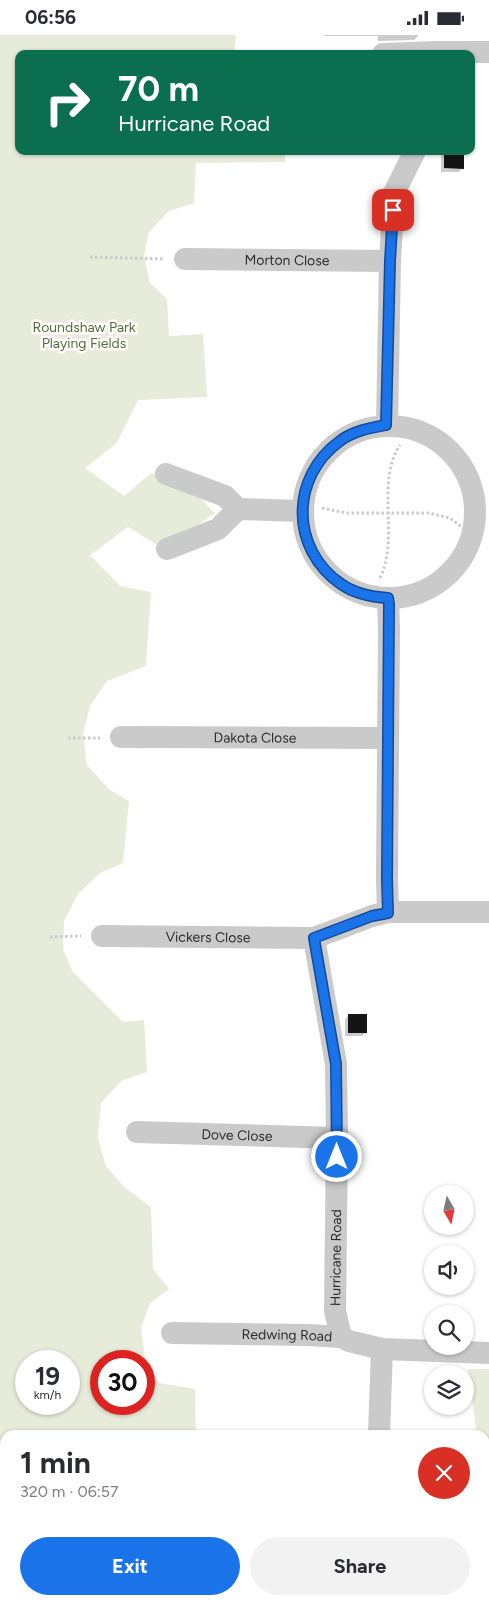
<!DOCTYPE html>
<meta charset="utf-8">
<style>
:root{--surface:#fff;--page:#f2f2f3;--text:#2b2b33;--muted:#7c7c81;--accent:#1a73e8}
body{margin:0;font-family:Figtree,sans-serif;background:var(--page);color:var(--text);height:100vh;display:flex;flex-direction:column;font-size:19px;white-space:nowrap}
*{box-sizing:border-box;margin:0}
p{font-size:16px;color:var(--muted)}
.icon{flex:none;width:28px;height:28px;fill:none;stroke:currentColor;stroke-width:2;stroke-linecap:round;stroke-linejoin:round}
.map{position:relative;flex:1;overflow:hidden}
.panel{position:absolute;left:0px;top:1395px;width:490px;height:175px;display:flex;flex-direction:column;background:var(--surface);border-radius:15px 15px 0 0;box-shadow:0 1px 4px #0004}
.panel>*{flex:none}
.top-card{position:absolute;left:15px;top:15px;width:460px;height:105px;border-radius:10px;box-shadow:0 1px 4px #0004;background:#0b6e4f;color:#fff;overflow:hidden}
.needle{width:32px;rotate:171deg}
.fabs{position:absolute;left:424px;top:1150px;display:grid;gap:10px}
.fabs a{display:grid;place-items:center;width:50px;height:50px;border-radius:50%;background:var(--surface);box-shadow:0 1px 4px #0004;font-size:25px}
.speed{position:absolute;left:15px;top:1315px;display:flex;gap:10px;font-size:25px;font-weight:700;text-align:center}
.speed>*{display:grid;place-content:center;width:65px;height:65px;border-radius:50%;background:var(--surface);box-shadow:0 1px 4px #0004;line-height:1}
.speed small{font-size:12px;font-weight:400}
.speed .limit{border:8px solid #d22;background:#fff;color:#111}
.pin{position:absolute;display:grid;place-items:center;width:42px;height:42px;color:#fff;margin:-21px;border-radius:10px;box-shadow:0 2px 8px #0006}
.me{position:absolute;width:55px;margin:-28px;rotate:0deg;stroke-linejoin:round;filter:drop-shadow(0 0 4px #0008)}
.turn{display:flex;align-items:center;gap:18px;height:105px;padding:0 20px;font-size:22px}
.turn .icon{width:65px;height:65px;stroke-width:2.5}
.turn b{display:block;font-size:35px;line-height:42px}
.round{display:grid;place-items:center;flex:none;width:52px;height:52px;border-radius:26px;background:var(--page)}
.head{display:flex;align-items:center;justify-content:space-between;height:85px;padding:0 20px}
h1{font-size:30px;font-weight:700;line-height:38px}
.cta{display:flex;gap:10px;margin-top:auto;padding:10px 20px}
.cta a{flex:1;height:58px;border-radius:30px;background:var(--accent);color:#fff;font-size:20px;font-weight:700;line-height:58px;text-align:center}
.cta a+a{background:var(--page);color:var(--text)}
.status{display:flex;justify-content:space-between;align-items:center;height:35px;padding:0 25px;background:var(--surface);direction:ltr}
.status svg{height:14px;fill:currentColor}
.map>svg:first-child{display:block}
.green{fill:#e6ecd9;fill-rule:evenodd}
.shadow{fill:#0003}
.building{fill:#141414}
.lines{fill:none;stroke-linecap:round;stroke-linejoin:round}
.path{stroke:#cacaca;stroke-width:3;stroke-dasharray:2.5 2.5;stroke-linecap:butt}
.minor{stroke:#cacaca;stroke-width:22}
.route-casing{stroke:#114b97;stroke-width:12}
.route{stroke:#1a73e8;stroke-width:9}
.labels{text-anchor:middle;stroke-width:5;stroke-linejoin:round;paint-order:stroke}
.street-label{font-size:14px;fill:#2d2d2d;stroke:#fff}
.park-label{font-size:14px;fill:#586c37;stroke:#fff}
</style>
<div class="status"><b>06:56</b><svg viewBox="0 0 49 12"><path d="M0 12V9h3v3zM5 12V6h3v6zM10 12V3h3v9zM15 12V0h3v12zM26 1h20v11H26zM47 4h2v5h-2z"/></svg></div>
<div class="map">
<svg width="489" height="1570" viewBox="0 0 489 1570">
<rect width="100%" height="100%" fill="#fff"/>
<g class="green">
<path d="M0 0H236L234 19H19V116H285V127L196 128 194 168 169 176 149 197 144 221 150 248 167 264 169 301 203 299 207 362 138 365 116 409 85 433 124 461 151 438 189 452 215 478 185 499 157 510 128 492 90 520 120 551 151 557 146 631 107 646 90 671 83 699 87 730 110 755 129 766 123 828 100 838 78 859 64 886 63 914 73 937 123 987 144 985 147 1037 121 1046 101 1068 98 1103 106 1131 124 1152 151 1172 153 1234 169 1254 150 1268 141 1293 145 1323 159 1348 195 1354 196 1400H5V1565H262V1570H0ZM26 1326H69V1369H26ZM101 1326H144V1369H101Z"/>
<polygon points="468,1334 489,1334 489,1489 485,1458 485,1400 477,1400"/>
</g>
<g class="shadow">
<polygon points="324,0 419,0 414,5 378,6 378,1 324,1"/>
<polygon points="443,116 462,116 462,133 459,137 441,137 441,118"/>
<polygon points="349,980 366,998 362,1001 345,1001 345,984"/>
</g>
<g class="building">
<polygon points="444,116 464,116 464,134 444,133"/>
<rect x="348" y="979" width="19" height="19"/>
</g>
<g class="lines">
<g class="path">
<polyline points="90,222 165,224"/>
<polyline points="322,473 347,478 428,478 450,483 472,500"/>
<path d="M380 543C400 502 375 448 400 410"/>
<polyline points="68,703 100,703"/>
<polyline points="50,902 81,901"/>
<polyline points="156,1570 159,1565"/>
</g>
<g class="minor">
<polyline points="383,19 437,17"/>
<polyline points="437,19 437,17 489,17"/>
<path id="s1" d="M185 224 390 226"/>
<polyline points="387,391 390,226 394,158 415,116"/>
<circle cx="389" cy="477" r="86"/>
<polyline points="166,439 225,461 238,474"/>
<polyline points="167,514 218,494 238,474 302,476"/>
<polyline points="388,563 389,594 387,844 388,877"/>
<path id="s2" d="M121 702 388 703"/>
<path id="s3" d="M102 901 314 903"/>
<path id="s4" d="M137 1097 337 1103"/>
<path id="s5" d="M172 1298 308 1300 341 1302 349 1306 382 1314 489 1318"/>
<path id="s6" d="M341 1302 335 1276 337 1103 336 1029 314 903 372 881 388 877H489"/>
<polyline points="379,1400 382,1314"/>
<polyline points="383,1565 383,1570"/>
</g>
</g>
<g class="lines">
<g class="route-casing">
<path id="route" d="M337 1122 336 1029 314 903 372 881 388 878 387 844 389 569 388 563C372 562 355 559 341 549 290 514 290 442 340 406 353 396 370 393 386 390L390 226 393 175"/>
</g>
<use href="#route" class="route"/>
</g>
<g class="labels">
<g class="street-label">
<text dy="5" stroke="none"><textPath href="#s1" startOffset="102">Morton Close</textPath></text>
<text dy="5" stroke="none"><textPath href="#s2" startOffset="134">Dakota Close</textPath></text>
<text dy="5" stroke="none"><textPath href="#s3" startOffset="106">Vickers Close</textPath></text>
<text dy="5" stroke="none"><textPath href="#s4" startOffset="100">Dove Close</textPath></text>
<text dy="5" stroke="none"><textPath href="#s6" startOffset="80">Hurricane Road</textPath></text>
<text dy="5" stroke="none"><textPath href="#s5" startOffset="115">Redwing Road</textPath></text>
</g>
<g class="park-label">
<text x="84" y="297">Roundshaw Park<tspan x="84" dy="16">Playing Fields</tspan></text>
</g>
</g>
</svg>
<div class="fabs">
<a><svg class="needle" viewBox="-14 -14 28 28"><path d="M0-13l5 13h-10z" fill="#e53935"/><path d="M0 13l5-13h-10z" fill="#7c7c81"/></svg></a>
<a><svg class="icon" aria-label="sound" viewBox="0 0 24 24"><path d="M4 9h4l5-4v14l-5-4H4zM17 9q2 3 0 6"/></svg></a>
<a><svg class="icon" aria-label="search" viewBox="0 0 24 24"><circle cx="10" cy="10" r="6"/><path d="M15 15l6 6"/></svg></a>
<a><svg class="icon" aria-label="layers" viewBox="0 0 24 24"><path d="M12 4l9 5-9 5-9-5zM3 14l9 5 9-5"/></svg></a>
</div>
<div class="speed"><div>19<small>km/h</small></div><div class="limit">30</div></div>
<div class="pin" style="left:393px;top:175px;background:#d93025"><svg class="icon" aria-label="arrive" viewBox="0 0 24 24"><path d="M6 21V4h12l-3 4 3 4H6"/></svg></div>
<svg class="me" style="left:337px;top:1122px" viewBox="-20 -20 40 40"><circle r="17" fill="#1a73e8" stroke="#fff" stroke-width="3"/><path d="M0-11L8 9 0 5-8 9z" fill="#fff"/></svg>
<div class="top-card">
<div class="turn"><svg class="icon" aria-label="right" viewBox="0 0 24 24"><path d="M7 20v-9h11M14 6l5 5-5 5"/></svg><div><b>70 m</b>Hurricane Road</div></div>
</div>
<section class="panel">
<div class="head"><div><h1>1 min</h1><p>320 m · 06:57</p></div><a class="round" style="background:#d93025;color:#fff"><svg class="icon" aria-label="close" viewBox="0 0 24 24"><path d="M6 6l12 12M18 6L6 18"/></svg></a></div>
<div class="cta"><a>Exit</a><a>Share</a></div>
</section>
</div>
